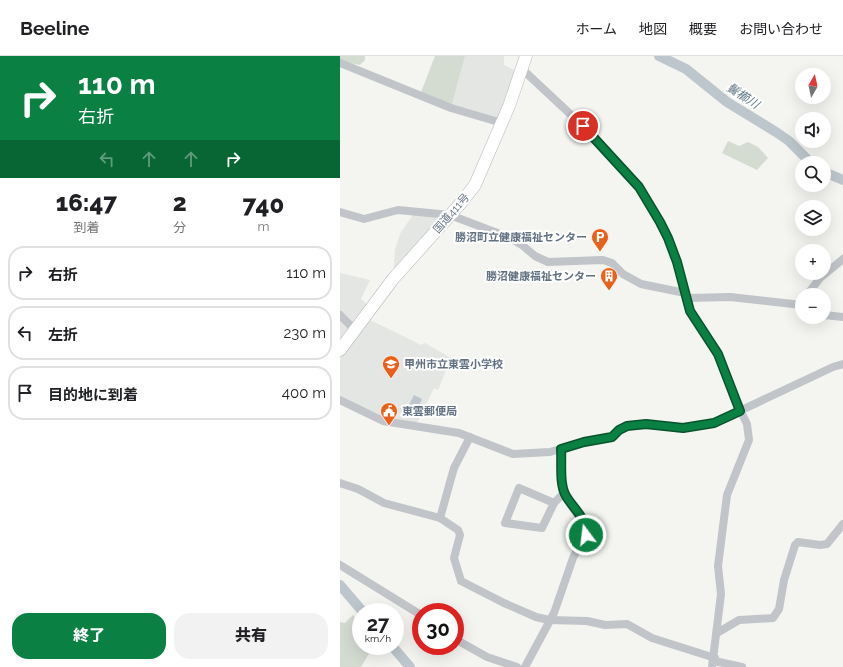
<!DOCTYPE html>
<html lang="ja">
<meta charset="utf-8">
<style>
:root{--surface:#fff;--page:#f2f2f2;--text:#202124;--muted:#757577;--line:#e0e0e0;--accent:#0b8043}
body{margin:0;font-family:Raleway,"Noto Sans JP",sans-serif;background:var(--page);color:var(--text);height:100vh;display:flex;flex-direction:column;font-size:15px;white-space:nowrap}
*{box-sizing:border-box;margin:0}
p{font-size:13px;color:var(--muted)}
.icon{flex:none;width:22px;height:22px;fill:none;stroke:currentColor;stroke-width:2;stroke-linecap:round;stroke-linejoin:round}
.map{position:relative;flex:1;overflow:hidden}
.side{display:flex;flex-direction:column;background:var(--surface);width:340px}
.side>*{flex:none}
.top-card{background:#0b8043;color:#fff;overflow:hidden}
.needle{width:26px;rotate:9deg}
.fabs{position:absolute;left:455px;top:12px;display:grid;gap:8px}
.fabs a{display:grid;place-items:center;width:36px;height:36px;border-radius:50%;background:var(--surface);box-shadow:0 4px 16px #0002;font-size:20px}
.speed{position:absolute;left:12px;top:547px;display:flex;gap:8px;font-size:20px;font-weight:700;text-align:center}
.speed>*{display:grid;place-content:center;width:52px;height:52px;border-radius:50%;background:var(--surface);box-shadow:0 4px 16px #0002;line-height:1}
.speed small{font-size:10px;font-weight:400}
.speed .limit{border:6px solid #d22;background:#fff;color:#111}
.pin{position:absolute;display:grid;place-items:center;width:34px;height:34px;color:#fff;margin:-17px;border:2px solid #fff;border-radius:50%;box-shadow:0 1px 4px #0007}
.me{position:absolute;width:44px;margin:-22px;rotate:345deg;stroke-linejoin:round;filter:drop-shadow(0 0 3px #0008)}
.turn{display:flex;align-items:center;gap:14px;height:84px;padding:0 12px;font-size:18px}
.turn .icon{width:52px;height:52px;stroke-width:2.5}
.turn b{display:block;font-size:28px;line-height:34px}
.lanes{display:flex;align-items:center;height:38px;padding:0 12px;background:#0003;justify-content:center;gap:20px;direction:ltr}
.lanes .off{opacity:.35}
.eta{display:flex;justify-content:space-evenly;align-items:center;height:68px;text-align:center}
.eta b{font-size:24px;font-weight:800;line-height:28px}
.button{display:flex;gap:8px;margin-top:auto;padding:8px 12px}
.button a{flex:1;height:46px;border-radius:16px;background:var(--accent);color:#fff;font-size:16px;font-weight:800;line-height:46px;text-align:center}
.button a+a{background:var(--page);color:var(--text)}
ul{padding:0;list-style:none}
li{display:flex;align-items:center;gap:12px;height:54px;margin:0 8px 6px;padding:0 4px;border:2px solid var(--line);border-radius:16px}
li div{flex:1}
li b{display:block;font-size:15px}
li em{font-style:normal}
header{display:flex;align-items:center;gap:24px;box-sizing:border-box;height:56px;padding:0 20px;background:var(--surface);border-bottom:1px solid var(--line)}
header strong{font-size:19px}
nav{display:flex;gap:22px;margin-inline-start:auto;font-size:14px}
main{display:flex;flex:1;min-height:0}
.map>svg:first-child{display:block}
.built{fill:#e4e6e3}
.green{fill:#d4dbd1}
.water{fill:#bcc6cc}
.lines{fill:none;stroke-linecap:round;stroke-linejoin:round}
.river{stroke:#bcc6cc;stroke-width:10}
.highway-casing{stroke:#b4b7ba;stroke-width:13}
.minor{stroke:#c1c4c8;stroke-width:8}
.highway{stroke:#fff;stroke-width:12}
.route-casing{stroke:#07532c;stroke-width:10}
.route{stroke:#0b8043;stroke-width:7}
.labels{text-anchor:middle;stroke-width:4;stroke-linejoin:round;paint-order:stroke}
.street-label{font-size:11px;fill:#627182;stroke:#fff}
.poi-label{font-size:11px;font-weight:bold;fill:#627182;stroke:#fff;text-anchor:end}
.water-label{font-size:12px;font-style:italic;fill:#627a87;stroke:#fff}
</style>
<header>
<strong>Beeline</strong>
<nav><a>ホーム</a><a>地図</a><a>概要</a><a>お問い合わせ</a></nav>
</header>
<main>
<section class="side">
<div class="top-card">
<div class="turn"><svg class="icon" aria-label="right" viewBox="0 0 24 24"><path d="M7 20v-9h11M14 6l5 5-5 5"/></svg><div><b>110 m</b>右折</div></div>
<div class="lanes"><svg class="icon off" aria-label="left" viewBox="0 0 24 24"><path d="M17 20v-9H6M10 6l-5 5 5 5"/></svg><svg class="icon off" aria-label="ahead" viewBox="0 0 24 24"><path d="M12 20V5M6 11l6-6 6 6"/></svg><svg class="icon off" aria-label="ahead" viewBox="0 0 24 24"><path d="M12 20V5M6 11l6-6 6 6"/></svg><svg class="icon" aria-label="right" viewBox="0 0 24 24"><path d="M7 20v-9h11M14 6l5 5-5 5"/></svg></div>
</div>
<div class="eta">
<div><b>16:47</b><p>到着</p></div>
<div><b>2</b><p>分</p></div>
<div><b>740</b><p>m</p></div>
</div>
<ul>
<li><svg class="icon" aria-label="right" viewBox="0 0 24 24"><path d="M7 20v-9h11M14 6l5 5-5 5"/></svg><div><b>右折</b></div><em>110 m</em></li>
<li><svg class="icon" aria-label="left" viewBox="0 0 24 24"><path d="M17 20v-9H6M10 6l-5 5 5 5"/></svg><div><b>左折</b></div><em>230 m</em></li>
<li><svg class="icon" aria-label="arrive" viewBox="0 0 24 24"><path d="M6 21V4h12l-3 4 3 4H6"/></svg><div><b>目的地に到着</b></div><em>400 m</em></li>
</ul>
<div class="button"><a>終了</a><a>共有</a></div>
</section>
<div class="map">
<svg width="503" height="611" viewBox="0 0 503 611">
<rect width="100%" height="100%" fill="#f4f4f0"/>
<g class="built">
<polygon points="125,0 164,0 164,9 180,17 162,67 111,52"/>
<polygon points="76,155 110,159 53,223 55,193 61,176"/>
<polygon points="0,217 30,224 21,243 31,252 24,261 81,289 85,287 111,302 98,334 94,332 76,369 43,365 0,344"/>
</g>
<g class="green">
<polygon points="0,0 25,0 25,4 20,9 0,5"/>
<polygon points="95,0 125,0 111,52 80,39"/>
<polygon points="388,85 399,90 408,86 418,91 428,102 417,114 382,97"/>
<polygon points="13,559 21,569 21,590 30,590 30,596 21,611 0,611 0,566 5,567"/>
</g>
<polygon class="water" points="74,339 82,343 73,361 65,357"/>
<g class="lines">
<g class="river">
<polyline points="319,0 346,13 387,46 436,76 449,85 471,107"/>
<polyline points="484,116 503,124"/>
<polyline points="0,529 23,556"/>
<polyline points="52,590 70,611"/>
</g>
<g class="highway-casing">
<polyline id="highway" points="0,294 53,223 121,147 135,129 169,50 186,0"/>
</g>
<g class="minor">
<polyline points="0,7 111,52 162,67"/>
<polyline points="182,13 243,70 299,131 328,182 337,206 350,255 378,298 397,348 407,368 409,384 387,439 378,510 381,538 372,611"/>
<polyline points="0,156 24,163 58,154 110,159 168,181 182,189 195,200 208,206 263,204 272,207 283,218 301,228 345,237"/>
<polyline points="467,239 480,222 503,203"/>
<polyline points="346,242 390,241 462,249"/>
<polyline points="0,259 15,274"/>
<polyline points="484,259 503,261"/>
<polyline points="0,344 43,365 119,377 173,398 210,396 244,386 272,381 279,374 287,370 307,369 343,372 374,367 493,311 503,308"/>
<polyline points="130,381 114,412 100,462 118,474 120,479 114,502 121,525 164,547 196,561 209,564 247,565 265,569 287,568 312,582 375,602"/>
<polyline points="0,427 18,433 44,447 100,462"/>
<polyline points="214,447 179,432 165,467 202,472 214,447 225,436"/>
<polyline points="0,509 81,559"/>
<polyline points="377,577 399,564 433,562 439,553 444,524 455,489 458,486 480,489 487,488 503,468"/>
<polyline points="115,583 147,601 177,611"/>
<polyline points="374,605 402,611"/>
<path d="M185 611 214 557 233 502 247 474C241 461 231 452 225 439 219 426 222 407 221 393"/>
</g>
<use href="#highway" class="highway"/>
</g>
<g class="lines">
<g class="route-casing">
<path id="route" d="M243 70 299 131 320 166 328 182 337 206 350 255 378 298 400 355 374 367 343 372 306 368 287 370 279 374 272 381 244 386 221 393C222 407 219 428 226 440 233 452 249 465 246 479"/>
</g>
<use href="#route" class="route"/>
</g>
<defs>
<g id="parking-pin" transform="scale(0.9)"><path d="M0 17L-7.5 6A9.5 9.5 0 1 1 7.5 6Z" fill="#e9601b" stroke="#fff"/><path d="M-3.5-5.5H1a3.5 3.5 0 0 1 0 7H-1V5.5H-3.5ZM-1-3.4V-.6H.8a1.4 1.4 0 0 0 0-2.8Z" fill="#fff"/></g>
<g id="building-pin" transform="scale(0.9)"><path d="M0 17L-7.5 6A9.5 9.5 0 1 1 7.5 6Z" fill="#e9601b" stroke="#fff"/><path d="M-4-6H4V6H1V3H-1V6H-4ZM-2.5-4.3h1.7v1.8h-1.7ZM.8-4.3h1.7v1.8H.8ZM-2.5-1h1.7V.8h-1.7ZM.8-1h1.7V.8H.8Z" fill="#fff"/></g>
<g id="school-pin" transform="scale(0.9)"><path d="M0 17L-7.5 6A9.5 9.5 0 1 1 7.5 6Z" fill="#e9601b" stroke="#fff"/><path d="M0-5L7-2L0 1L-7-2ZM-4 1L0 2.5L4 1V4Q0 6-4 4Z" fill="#fff"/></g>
<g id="civic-pin" transform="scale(0.9)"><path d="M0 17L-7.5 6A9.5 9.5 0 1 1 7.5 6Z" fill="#e9601b" stroke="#fff"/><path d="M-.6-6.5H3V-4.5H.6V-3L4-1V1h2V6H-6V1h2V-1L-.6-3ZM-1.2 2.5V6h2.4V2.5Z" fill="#fff"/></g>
</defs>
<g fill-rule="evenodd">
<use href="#parking-pin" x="260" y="181"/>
<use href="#building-pin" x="269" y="220"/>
<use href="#school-pin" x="51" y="308"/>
<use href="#civic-pin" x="49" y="355"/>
</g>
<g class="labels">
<g class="street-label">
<text transform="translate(111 157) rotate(-49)" y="4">国道411号</text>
</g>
<g class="poi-label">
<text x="247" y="185">勝沼町立健康福祉センター</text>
<text x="256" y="224">勝沼健康福祉センター</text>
<text x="64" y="312" text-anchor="start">甲州市立東雲小学校</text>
<text x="62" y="359" text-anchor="start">東雲郵便局</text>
</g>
<g class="water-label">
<text transform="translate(403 40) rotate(33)" y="4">鬢櫛川</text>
</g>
</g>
</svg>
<div class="fabs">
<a><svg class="needle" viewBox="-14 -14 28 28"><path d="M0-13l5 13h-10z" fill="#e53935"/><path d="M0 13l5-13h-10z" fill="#757577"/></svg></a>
<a><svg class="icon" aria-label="sound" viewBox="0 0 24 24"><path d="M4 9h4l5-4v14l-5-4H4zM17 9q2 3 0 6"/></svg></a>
<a><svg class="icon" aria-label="search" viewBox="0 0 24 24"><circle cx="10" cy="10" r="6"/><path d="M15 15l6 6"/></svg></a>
<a><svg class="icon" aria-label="layers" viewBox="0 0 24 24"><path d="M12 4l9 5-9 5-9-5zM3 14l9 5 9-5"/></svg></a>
<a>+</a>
<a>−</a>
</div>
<div class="speed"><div>27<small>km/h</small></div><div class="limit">30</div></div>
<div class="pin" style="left:243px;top:70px;background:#d93025"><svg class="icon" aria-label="arrive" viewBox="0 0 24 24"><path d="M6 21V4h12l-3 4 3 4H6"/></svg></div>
<svg class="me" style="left:246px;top:479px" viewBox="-20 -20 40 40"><circle r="17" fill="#0b8043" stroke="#fff" stroke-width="3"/><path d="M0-11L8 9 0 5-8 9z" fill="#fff"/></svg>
</div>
</main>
